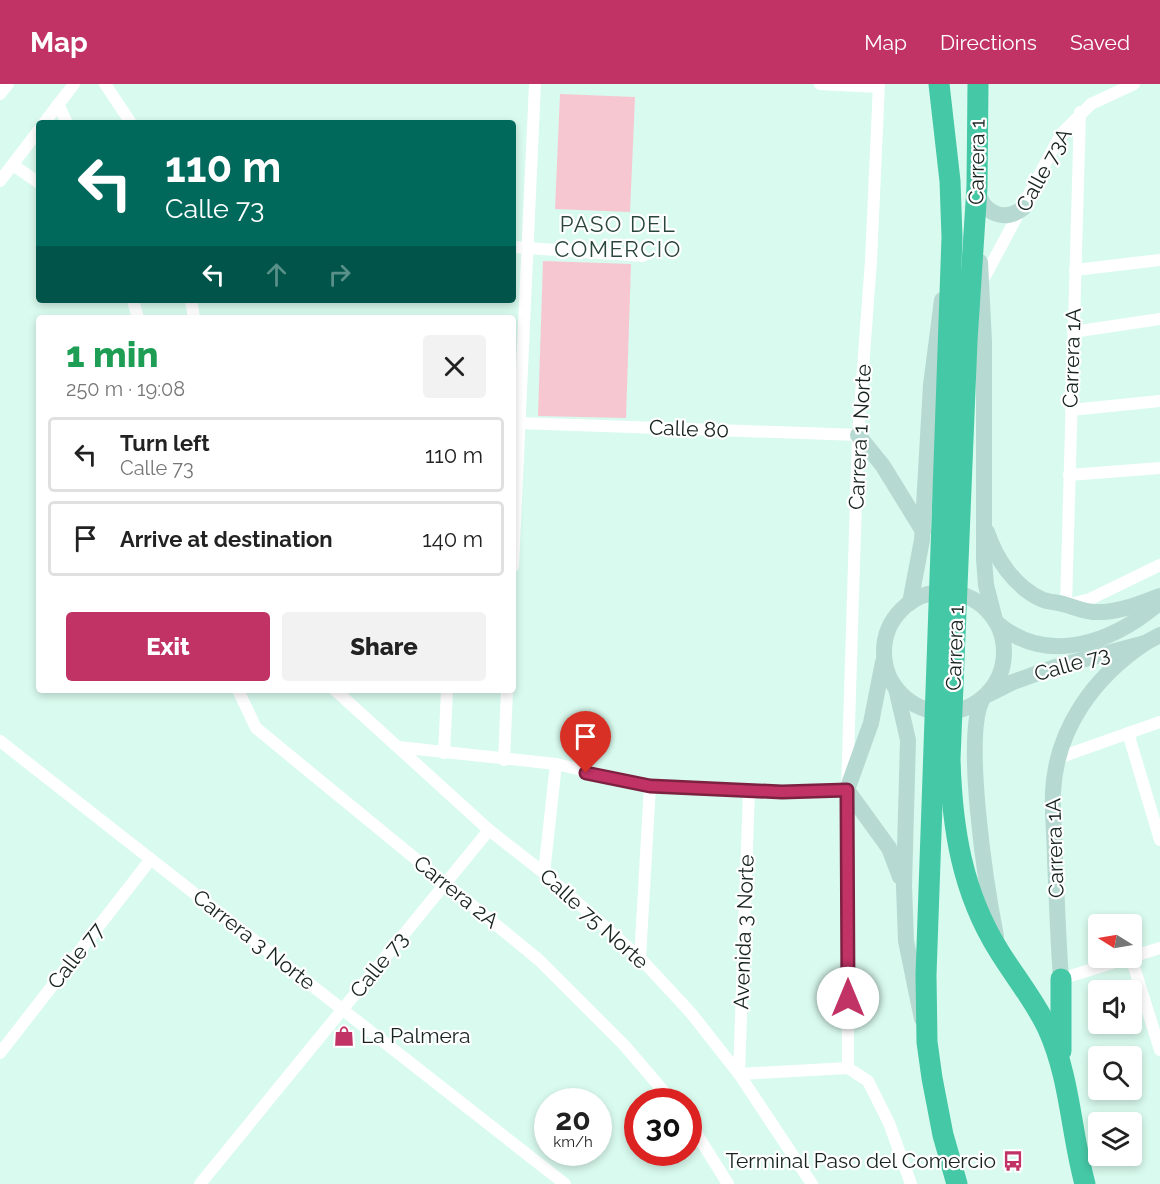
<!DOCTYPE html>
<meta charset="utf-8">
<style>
:root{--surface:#fff;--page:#f2f2f2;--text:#222;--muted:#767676;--line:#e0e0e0;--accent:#c03364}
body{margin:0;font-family:Raleway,sans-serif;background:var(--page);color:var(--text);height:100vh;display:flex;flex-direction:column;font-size:22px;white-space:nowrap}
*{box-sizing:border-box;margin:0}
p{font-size:20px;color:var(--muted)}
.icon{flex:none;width:33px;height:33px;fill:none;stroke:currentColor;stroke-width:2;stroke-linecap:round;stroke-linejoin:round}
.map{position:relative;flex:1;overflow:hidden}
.side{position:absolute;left:36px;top:231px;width:480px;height:378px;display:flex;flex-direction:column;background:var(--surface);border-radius:6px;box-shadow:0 3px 9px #0003}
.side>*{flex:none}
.guide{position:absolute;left:36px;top:36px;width:480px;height:183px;border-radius:6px;box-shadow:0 3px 9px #0003;background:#00695c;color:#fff;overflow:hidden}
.needle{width:39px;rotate:281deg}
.tools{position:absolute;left:1088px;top:830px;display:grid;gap:12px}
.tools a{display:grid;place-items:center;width:54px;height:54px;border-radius:6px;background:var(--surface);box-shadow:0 3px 9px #0003;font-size:30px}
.speed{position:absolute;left:534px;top:1004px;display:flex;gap:12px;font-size:30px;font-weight:700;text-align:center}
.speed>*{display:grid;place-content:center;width:78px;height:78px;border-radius:50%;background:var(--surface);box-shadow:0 3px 9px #0003;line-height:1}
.speed small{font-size:15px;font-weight:400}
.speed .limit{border:9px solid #d22;background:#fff;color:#111}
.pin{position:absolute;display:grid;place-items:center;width:51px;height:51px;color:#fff;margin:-62px -26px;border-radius:50% 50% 50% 0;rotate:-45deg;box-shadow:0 0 6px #0007}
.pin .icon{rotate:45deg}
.me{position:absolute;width:66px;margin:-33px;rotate:0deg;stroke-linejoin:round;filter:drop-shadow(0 0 4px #0008)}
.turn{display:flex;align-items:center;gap:21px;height:126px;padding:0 30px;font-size:27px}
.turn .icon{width:78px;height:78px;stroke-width:2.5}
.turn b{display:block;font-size:42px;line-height:51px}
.lanes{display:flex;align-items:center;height:57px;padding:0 30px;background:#0003;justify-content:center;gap:30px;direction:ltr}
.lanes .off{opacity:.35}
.round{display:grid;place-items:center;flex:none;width:63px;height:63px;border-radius:6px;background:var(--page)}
.summary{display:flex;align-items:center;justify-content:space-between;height:102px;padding:0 30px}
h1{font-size:36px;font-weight:800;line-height:45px;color:#1e9e55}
.primary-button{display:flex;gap:12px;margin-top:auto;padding:12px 30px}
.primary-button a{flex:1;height:69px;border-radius:6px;background:var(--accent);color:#fff;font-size:24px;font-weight:800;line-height:69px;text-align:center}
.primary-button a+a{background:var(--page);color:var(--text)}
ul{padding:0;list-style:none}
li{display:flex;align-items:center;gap:18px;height:75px;margin:0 12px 9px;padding:0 18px;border:3px solid var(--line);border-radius:6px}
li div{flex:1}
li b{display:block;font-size:22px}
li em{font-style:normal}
header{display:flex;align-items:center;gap:36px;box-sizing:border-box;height:84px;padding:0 30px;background:var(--accent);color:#fff}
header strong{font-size:28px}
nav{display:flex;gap:33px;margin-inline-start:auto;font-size:21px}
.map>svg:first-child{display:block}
.green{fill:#f6c7d1}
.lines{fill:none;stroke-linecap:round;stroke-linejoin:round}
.street{stroke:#fff;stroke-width:12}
.secondary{stroke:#b6dad1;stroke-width:16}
.highway{stroke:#45c8a6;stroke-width:21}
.route-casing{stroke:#7d2141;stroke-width:15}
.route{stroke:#c03364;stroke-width:10}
.labels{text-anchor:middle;stroke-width:4.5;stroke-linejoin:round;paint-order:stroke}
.street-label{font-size:21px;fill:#16231f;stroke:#fff}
.poi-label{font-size:21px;fill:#16231f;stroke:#fff;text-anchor:start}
.neighbourhood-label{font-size:22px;letter-spacing:1.5px;fill:#29463d;stroke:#fff}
</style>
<header>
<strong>Map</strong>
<nav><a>Map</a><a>Directions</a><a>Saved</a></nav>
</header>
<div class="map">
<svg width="1160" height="1100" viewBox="0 0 1160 1100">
<rect width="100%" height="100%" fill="#d9faee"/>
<g class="green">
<polygon points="560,10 635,13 630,128 555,125"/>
<polygon points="543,177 631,180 626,334 538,332"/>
</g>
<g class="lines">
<g class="street">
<polyline points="105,0 131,39"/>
<polyline points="820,0 878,3"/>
<polyline points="0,10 8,0"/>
<polyline points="58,20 67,39"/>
<polyline points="1080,28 1066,521 1090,515 1160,481"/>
<polyline points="44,39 74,0"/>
<polyline points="13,81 39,99"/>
<polyline points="0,97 39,46"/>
<polyline points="513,163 643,172"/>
<polyline points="1075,186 1160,176"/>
<polyline points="982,198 1061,50 1091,20 1134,0"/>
<polyline points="133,216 138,234"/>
<polyline points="191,216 194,234"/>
<polyline points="1073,248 1160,235"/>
<polyline points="1071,326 1160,317"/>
<polyline points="519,339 858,351"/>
<polyline points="1069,391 1160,384"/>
<polyline points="513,482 535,0"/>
<polyline points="238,606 256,644 539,876 624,961 672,1017"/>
<polyline points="335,606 489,746 544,789 640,874 691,929 739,990 812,1100"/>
<polyline points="1128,649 1160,756"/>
<polyline points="0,657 565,1100"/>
<polyline points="398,663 556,680 650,702 781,708 847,706"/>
<polyline points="444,669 447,606"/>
<polyline points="1058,674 1160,638"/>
<polyline points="504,676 507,606"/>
<polyline points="749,707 739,990 848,984"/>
<polyline points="544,789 556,680"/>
<polyline points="1131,873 1160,966"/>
<polyline points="640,874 650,702"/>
<polyline points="1061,895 1160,864"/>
<polyline points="0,969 151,775"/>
<polyline points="848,984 847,706 858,351 871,177 879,0"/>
<polyline points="848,984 868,997 889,1039 911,1100"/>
<polyline points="688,1036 728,1100"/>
<polyline points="200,1100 489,746"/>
</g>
<g class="secondary">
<path d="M978 107C982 129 1005 139 1023 124"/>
<polyline points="980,178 984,258 984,475 986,501 995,536"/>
<polyline points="858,351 883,382 923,447"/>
<path d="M987 448C996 475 1014 502 1041 515 1047 518 1056 518 1063 520 1078 524 1086 529 1103 528 1123 527 1141 519 1160 512"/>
<circle cx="944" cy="568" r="60"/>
<polyline points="910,519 922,456 931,301 942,216"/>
<path d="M997 539C1048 583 1114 558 1160 518"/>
<polyline points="883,578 871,639 847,706 889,764 900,793"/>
<polyline points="896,604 908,656 904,802 906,857 922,935"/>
<polyline points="989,610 1013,598 1055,583 1145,559 1160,551"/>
<path d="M983 614C962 650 987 807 996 852"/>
<path d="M1061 895C1058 855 1057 816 1055 776 1055 754 1052 731 1053 708 1056 645 1094 593 1145 559"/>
</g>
<g class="highway">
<polyline points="939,0 950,97 952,153 926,891 927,958 932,994 943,1051 957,1100"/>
<path d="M978 0 977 103 967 257 950 675C952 744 962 808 999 867 1015 893 1035 917 1048 945 1070 993 1071 1049 1085 1100"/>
<polyline points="1061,895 1061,967"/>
</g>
</g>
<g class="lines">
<g class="route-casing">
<polyline id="route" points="586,689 650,702 782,708 847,706 848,914"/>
</g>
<use href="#route" class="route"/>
</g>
<defs>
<g id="shop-bare" transform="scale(1.62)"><path d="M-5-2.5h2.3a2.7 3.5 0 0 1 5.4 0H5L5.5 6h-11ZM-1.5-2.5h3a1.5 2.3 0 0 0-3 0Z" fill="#c03364" stroke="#fff" stroke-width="2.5" paint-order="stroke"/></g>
<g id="bus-bare" transform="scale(1.62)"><path d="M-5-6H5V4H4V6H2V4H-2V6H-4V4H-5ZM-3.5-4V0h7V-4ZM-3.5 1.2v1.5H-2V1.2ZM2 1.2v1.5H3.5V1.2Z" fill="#c03364" stroke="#fff" stroke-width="2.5" paint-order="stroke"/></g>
</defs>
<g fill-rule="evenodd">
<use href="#shop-bare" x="344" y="952"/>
<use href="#bus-bare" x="1013" y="1077"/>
</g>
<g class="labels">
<g class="street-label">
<text transform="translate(977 78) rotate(-89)" y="7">Carrera 1</text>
<text transform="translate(1044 86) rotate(-61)" y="7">Calle 73A</text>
<text transform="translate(1072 274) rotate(-88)" y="7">Carrera 1A</text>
<text transform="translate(689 345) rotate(2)" y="7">Calle 80</text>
<text transform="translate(860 353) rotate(-87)" y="7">Carrera 1 Norte</text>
<text transform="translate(955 564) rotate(-88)" y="7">Carrera 1</text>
<text transform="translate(1072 580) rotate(-16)" y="7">Calle 73</text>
<text transform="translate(1055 764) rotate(-92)" y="7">Carrera 1A</text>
<text transform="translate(456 808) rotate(39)" y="7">Carrera 2A</text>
<text transform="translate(594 835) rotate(42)" y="7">Calle 75 Norte</text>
<text transform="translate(744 848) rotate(-88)" y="7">Avenida 3 Norte</text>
<text transform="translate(254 856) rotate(38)" y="7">Carrera 3 Norte</text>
<text transform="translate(76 872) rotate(-52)" y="7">Calle 77</text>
<text transform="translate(379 881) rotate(-51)" y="7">Calle 73</text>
</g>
<g class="poi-label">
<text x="361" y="959">La Palmera</text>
<text x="996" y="1084" text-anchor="end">Terminal Paso del Comercio</text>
</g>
<g class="neighbourhood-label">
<text x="618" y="148">PASO DEL<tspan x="618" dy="25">COMERCIO</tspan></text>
</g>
</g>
</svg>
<div class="tools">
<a><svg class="needle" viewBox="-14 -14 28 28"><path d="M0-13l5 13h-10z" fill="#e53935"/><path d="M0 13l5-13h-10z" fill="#767676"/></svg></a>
<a><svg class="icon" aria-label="sound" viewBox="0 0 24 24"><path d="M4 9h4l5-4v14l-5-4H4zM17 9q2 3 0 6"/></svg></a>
<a><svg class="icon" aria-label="search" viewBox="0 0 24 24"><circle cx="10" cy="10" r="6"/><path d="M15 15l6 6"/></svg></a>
<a><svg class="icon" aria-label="layers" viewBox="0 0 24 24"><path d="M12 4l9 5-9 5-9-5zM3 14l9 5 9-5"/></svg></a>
</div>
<div class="speed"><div>20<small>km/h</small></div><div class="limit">30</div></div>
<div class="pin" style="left:586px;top:689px;background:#d93025"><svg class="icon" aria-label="arrive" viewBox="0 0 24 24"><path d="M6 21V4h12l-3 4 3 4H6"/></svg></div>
<svg class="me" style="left:848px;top:914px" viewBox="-20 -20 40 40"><circle r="19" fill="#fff"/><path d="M0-13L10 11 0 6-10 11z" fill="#c03364"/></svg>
<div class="guide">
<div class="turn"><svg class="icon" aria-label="left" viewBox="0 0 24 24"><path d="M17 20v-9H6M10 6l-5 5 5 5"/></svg><div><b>110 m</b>Calle 73</div></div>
<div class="lanes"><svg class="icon" aria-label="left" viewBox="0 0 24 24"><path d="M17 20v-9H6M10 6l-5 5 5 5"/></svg><svg class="icon off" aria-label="ahead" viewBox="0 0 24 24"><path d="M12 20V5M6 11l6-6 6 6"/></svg><svg class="icon off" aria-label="right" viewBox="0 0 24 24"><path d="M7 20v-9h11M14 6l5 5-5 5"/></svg></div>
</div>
<section class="side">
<div class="summary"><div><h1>1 min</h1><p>250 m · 19:08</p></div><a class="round"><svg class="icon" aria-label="close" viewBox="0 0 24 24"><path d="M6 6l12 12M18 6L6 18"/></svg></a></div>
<ul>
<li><svg class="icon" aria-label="left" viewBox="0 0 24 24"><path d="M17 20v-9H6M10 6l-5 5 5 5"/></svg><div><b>Turn left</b><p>Calle 73</p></div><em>110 m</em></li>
<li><svg class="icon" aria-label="arrive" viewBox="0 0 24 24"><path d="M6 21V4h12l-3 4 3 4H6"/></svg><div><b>Arrive at destination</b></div><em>140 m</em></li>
</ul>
<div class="primary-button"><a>Exit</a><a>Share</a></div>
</section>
</div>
